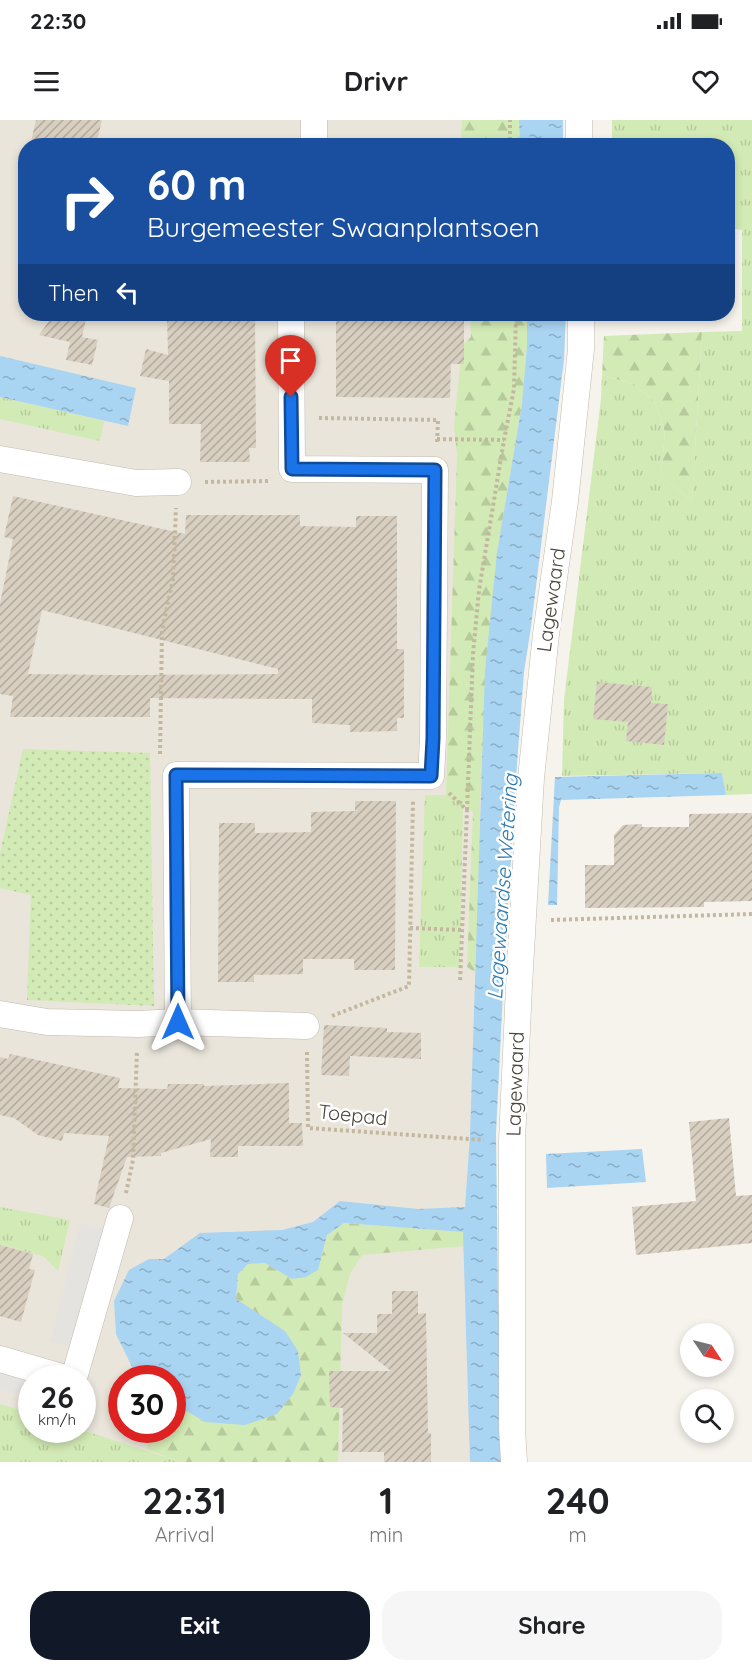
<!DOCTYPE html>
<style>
:root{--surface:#fff;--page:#f6f6f6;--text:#202124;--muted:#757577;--accent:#111827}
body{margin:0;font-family:Quicksand,sans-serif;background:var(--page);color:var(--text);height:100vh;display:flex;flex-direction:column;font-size:22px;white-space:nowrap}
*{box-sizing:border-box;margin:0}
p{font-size:20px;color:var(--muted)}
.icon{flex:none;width:33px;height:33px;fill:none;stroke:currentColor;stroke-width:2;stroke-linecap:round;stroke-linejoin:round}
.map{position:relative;height:1342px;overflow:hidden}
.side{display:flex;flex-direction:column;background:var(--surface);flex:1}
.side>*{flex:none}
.guide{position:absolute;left:18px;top:18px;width:717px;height:183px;border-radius:24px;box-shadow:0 3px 9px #0003;background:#1a4fa0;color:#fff;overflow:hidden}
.needle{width:39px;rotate:125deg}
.buttons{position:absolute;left:680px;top:1203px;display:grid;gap:12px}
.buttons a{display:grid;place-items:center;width:54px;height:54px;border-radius:50%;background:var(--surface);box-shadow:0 3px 9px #0003;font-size:30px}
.speed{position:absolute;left:18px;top:1245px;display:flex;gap:12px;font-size:30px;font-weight:700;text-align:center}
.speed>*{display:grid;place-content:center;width:78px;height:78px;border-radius:50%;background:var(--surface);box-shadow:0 3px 9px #0003;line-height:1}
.speed small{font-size:15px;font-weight:400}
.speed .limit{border:9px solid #d22;background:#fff;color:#111}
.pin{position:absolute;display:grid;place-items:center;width:51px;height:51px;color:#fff;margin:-62px -26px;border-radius:50% 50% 50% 0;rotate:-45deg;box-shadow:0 0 6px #0007}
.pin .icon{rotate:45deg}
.me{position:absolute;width:66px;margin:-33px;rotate:0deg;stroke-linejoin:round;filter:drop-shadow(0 0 4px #0008)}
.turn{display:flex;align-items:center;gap:21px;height:126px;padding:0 30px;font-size:27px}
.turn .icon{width:78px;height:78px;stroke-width:2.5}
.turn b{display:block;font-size:42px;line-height:51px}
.then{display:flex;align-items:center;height:57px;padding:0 30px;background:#0003;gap:12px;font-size:22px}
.eta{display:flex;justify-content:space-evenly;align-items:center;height:102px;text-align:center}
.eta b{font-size:36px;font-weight:800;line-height:42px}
.button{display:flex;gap:12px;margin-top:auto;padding:12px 30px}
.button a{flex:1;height:69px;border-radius:24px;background:var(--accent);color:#fff;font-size:24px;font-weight:800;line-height:69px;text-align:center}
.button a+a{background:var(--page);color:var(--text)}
.status{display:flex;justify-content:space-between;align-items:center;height:42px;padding:0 30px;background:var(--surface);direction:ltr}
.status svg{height:16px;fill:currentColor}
header{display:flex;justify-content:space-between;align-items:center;height:78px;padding:0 30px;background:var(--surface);font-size:27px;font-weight:800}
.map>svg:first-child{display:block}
.residential{fill:#eae5da;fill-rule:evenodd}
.grass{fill:url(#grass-tufts)}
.forest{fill:url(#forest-firs)}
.park{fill:url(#park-dots)}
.parking{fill:#e5e3e0}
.water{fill:url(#water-ripples)}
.building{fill:url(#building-hatch);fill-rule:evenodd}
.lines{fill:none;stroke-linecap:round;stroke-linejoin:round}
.minor-casing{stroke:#c2bbae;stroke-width:27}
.path{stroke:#c4b79f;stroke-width:4;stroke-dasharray:3 3;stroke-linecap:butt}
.minor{stroke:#fff;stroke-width:26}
.route-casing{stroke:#114b97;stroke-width:15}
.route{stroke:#1a73e8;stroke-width:10}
.labels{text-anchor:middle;stroke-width:5;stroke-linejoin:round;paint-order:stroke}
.street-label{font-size:20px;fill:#4b4439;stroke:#fff}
.water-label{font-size:21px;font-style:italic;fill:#2e7ab2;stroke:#fff}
</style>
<div class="status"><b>22:30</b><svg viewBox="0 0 49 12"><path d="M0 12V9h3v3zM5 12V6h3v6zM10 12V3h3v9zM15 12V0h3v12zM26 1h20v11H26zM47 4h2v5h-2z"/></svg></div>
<header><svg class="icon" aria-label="menu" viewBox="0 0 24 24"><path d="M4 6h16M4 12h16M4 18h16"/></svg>Drivr<svg class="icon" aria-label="heart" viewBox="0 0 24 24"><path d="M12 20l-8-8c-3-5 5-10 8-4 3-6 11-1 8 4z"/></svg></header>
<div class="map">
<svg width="752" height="1342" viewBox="0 0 752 1342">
<defs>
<pattern id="grass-tufts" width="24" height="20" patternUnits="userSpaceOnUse" patternTransform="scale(1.5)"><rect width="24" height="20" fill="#d2eab5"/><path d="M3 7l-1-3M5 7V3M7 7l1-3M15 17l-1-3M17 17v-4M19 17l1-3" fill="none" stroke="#b6ca9c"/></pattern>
<pattern id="forest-firs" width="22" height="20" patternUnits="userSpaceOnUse" patternTransform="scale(1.5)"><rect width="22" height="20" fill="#d2eab5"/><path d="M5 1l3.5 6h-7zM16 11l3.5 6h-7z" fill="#b6ca9c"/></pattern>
<pattern id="park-dots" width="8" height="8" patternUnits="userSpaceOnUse" patternTransform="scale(1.5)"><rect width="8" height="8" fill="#d2eab5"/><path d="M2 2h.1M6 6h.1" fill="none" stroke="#b6ca9c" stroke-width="1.8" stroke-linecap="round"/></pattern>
<pattern id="water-ripples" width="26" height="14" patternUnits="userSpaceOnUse" patternTransform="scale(1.5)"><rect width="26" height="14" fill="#a9d4f2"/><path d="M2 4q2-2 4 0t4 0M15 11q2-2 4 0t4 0" fill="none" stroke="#8caec5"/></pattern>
<pattern id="building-hatch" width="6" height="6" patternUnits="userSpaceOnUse" patternTransform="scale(1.5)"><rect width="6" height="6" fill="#d8cfc1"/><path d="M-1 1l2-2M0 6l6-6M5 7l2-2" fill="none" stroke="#b1aa9e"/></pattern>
</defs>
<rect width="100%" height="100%" fill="#f6f3ec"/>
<path class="residential" d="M0 0H537L536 25 26 26V194H531L470 1097 491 1342H0ZM32 1258H82V1310H32ZM122 1258H172V1310H122Z"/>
<g class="grass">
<polygon points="612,0 752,0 752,674 726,675 722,653 562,656 564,580 601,279 602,255 634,264 655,282 665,312 661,356 692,381 702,212 742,211 742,110 728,108 728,26 612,25"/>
<polygon points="0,277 104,301 100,321 0,299"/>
<polygon points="425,675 463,681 460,847 419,847"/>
<polygon points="0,1087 70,1100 58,1151 43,1136 0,1125"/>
<polygon points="0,1284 31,1294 32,1310 82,1310 181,1342 0,1342"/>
</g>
<g class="forest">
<polygon points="462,0 519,0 520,25 461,25"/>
<polygon points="470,194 527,194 527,226 522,284 497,433 480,680 480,749 475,852 467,847 473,693 463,681 425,675 446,675 457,335 454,306 462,226 471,217"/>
<polygon points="702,212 692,381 661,356 665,312 655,282 634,264 602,255 604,216"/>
<polygon points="344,1103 463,1112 464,1126 362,1135 350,1154 342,1185 338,1342 181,1342 146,1329 152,1310 172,1310 173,1283 205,1302 293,1274 301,1255 298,1231 285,1211 236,1179 238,1154 248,1144 265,1143 292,1159 323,1133 327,1115"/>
</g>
<polygon class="park" points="23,629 150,633 154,886 27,880 31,775 0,768 0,733"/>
<g class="parking">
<polygon points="80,1103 116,1112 83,1229 50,1222"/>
<polygon points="0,1240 32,1258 31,1278 0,1270"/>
</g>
<g class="water">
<polygon points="519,0 563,0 563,25 520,25"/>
<polygon points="527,194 566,194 564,240 531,507 524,552 515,671 503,872 496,1013 498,1172 504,1342 470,1342 463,1112 344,1103 327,1115 318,1150 306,1157 292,1159 265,1143 248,1144 238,1154 236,1179 285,1211 298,1231 301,1255 293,1274 277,1294 245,1305 205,1302 173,1283 172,1258 143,1258 133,1249 116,1214 114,1181 129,1150 149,1139 164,1139 200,1113 282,1110 313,1102 340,1081 418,1089 465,1087 470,1016 485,551 497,433 522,284 527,226"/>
<polygon points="0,236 136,268 128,306 0,277"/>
<polygon points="722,653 726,675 561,680 559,687 557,785 548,785 555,657"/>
<polygon points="642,1029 646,1062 547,1068 546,1034"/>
</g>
<g class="building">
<polygon points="36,0 102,0 96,26 30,26"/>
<polygon points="54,194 87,194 82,217 98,220 92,245 66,240 70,222 39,215"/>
<polygon points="204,194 255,194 256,328 249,328 250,342 200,342 201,304 169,304 169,261 140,256 146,229 168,235 167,195"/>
<polygon points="464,196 464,244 451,244 450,278 336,277 336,197"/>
<path d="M13 376 185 414 186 395H300V406L356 407V396H397V529H404V598H397V611L350 612V605L312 603V579L150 578V597H10L13 576 0 574V484L13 419 4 417ZM42 490 278 549V554L122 555 28 554Z"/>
<polygon points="597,562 652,567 651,583 668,584 664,625 626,621 628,602 593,599"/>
<polygon points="355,681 396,681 395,850 354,850 354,839 303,839 303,854 254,855 254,862 218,862 219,703 255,703 255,713 311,712 311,692 355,691"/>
<polygon points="752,693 752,781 704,782 704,787 585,788 585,745 614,745 614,715 623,705 642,704 642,707 689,707 689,694"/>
<polygon points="324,905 387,908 387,912 421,913 421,939 350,936 349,956 321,955"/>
<polygon points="10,934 120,958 118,968 167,969 168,964 204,964 204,966 289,963 289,1003 302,1003 303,1026 238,1026 238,1037 210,1037 211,1019 161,1033 161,1036 127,1037 109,1088 94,1084 109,1016 64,1013 62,1021 38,1015 14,998 0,995 0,937 8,939"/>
<polygon points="729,998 736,1076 752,1075 752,1123 636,1135 632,1087 696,1081 689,1002"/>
<polygon points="0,1125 33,1134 29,1149 35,1150 21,1202 0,1196"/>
<polygon points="392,1171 418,1171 418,1194 426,1193 428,1313 431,1313 431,1342 384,1342 384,1332 342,1332 343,1288 330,1287 329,1251 391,1251 343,1213 377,1213 377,1194 392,1194"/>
</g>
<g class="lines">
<g class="minor-casing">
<g id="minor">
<polyline points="314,0 314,26"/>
<polyline points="579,0 579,26"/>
<polyline points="0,339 136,363 178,362"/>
<polyline points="0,894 47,902 138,904 178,902 306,906"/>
<polyline points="178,902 176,655 431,656 433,619 435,350 292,349 291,194"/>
<polyline points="0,1239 65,1258"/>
<polyline points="74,1258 120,1098"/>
<polyline points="514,1342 512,1308 512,1021 519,866 531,658 546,514 565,381 581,229 581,194"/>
</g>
</g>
<g class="path">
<polyline points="510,26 510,0"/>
<polyline points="319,298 438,300 437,324"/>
<polyline points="437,319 504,320"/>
<polyline points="205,362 269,361"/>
<polyline points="160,634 162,511 173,459 176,388"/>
<polyline points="449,673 467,690 460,863"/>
<polyline points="467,690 473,534 479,470 504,320 514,269 516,194"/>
<polyline points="551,800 752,794"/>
<polyline points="410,808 462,810"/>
<polyline points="332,896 409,866 413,681"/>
<polyline points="307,932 308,1008 484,1020"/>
<polyline points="126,1073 133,1040 137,931"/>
</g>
<use href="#minor" class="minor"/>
</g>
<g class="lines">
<g class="route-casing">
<polyline id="route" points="178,902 176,655 431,656 433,619 435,350 292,349 291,277"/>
</g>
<use href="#route" class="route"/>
</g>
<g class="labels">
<g class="street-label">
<text transform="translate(551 480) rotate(-82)" y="7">Lagewaard</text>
<text transform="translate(515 964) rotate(-88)" y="7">Lagewaard</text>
<text transform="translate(353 995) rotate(6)" y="7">Toepad</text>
</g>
<g class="water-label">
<text transform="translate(503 767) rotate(-86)" y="7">Lagewaardse Wetering</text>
</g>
</g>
</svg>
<div class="buttons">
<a><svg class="needle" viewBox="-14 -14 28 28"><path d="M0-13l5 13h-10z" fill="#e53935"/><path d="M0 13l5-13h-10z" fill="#757577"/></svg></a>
<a><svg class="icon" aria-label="search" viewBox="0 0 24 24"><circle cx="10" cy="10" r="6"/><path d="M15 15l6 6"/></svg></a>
</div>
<div class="speed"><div>26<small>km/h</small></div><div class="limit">30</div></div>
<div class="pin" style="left:291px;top:277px;background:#d93025"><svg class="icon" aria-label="arrive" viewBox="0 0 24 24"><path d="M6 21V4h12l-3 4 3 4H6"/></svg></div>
<svg class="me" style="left:178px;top:902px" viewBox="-20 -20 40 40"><path d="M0-17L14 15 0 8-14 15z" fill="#1a73e8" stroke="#fff" stroke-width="4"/></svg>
<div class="guide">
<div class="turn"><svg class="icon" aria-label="right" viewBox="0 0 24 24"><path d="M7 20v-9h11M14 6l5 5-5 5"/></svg><div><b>60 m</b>Burgemeester Swaanplantsoen</div></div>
<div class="then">Then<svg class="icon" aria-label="left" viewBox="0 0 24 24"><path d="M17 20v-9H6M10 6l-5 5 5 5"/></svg></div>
</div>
</div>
<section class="side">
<div class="eta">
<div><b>22:31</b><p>Arrival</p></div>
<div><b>1</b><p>min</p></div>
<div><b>240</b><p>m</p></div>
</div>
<div class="button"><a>Exit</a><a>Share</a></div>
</section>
